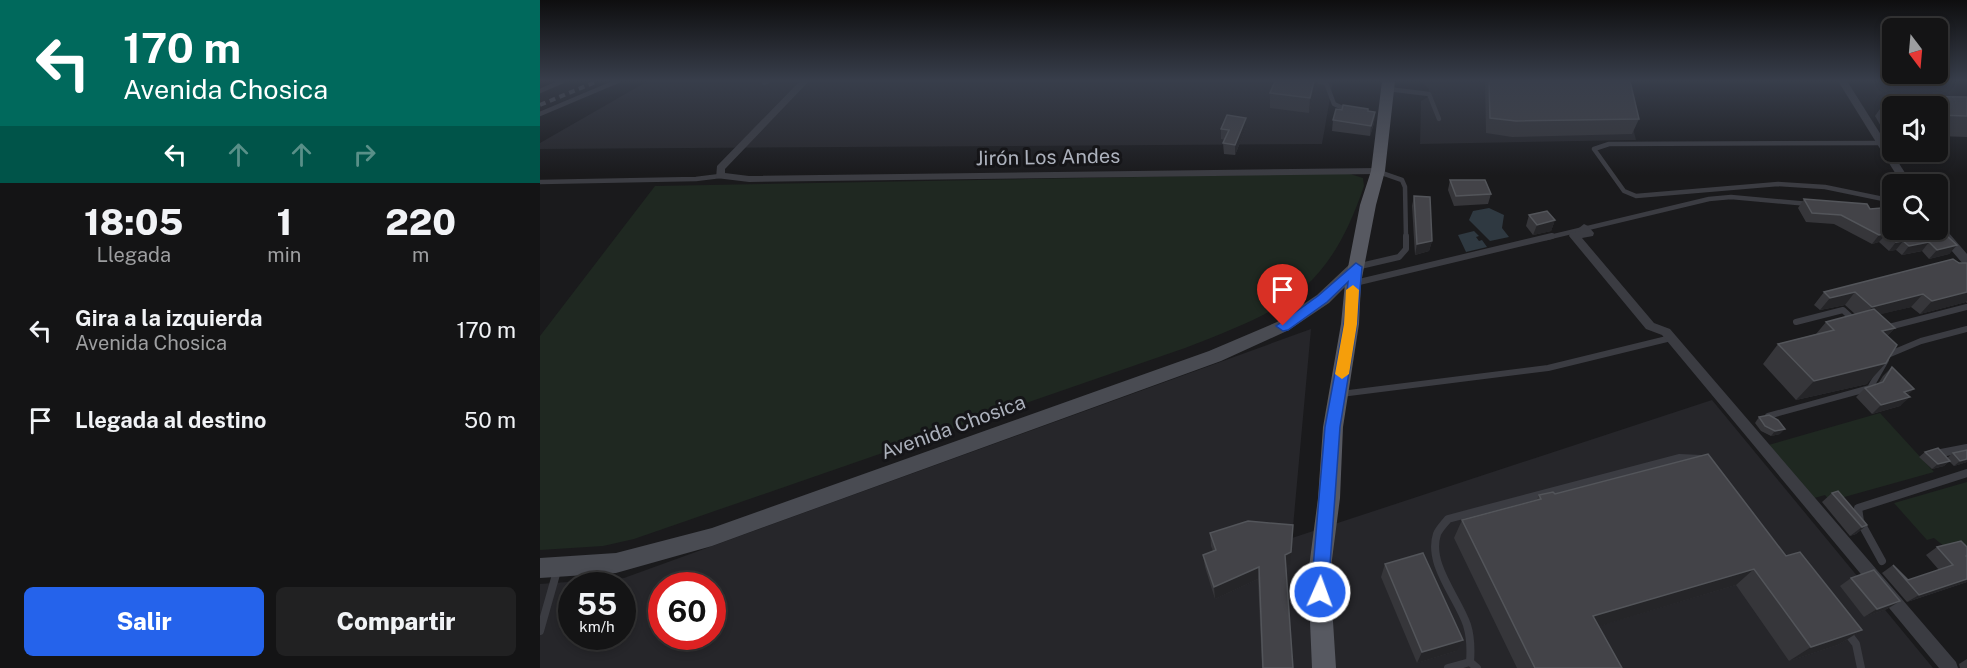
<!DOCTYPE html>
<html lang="es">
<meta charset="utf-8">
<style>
:root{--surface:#141415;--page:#212122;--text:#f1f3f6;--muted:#9d9ea0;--line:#333334;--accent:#2563eb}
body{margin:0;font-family:"Public Sans",sans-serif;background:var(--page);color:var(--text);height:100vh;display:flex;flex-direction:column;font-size:22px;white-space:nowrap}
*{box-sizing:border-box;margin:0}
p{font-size:20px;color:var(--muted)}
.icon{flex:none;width:33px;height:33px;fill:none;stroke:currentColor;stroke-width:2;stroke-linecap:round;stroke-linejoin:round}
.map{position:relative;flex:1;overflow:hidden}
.panel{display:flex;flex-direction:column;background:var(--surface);width:540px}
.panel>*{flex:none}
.hud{background:#00695c;color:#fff;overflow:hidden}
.needle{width:39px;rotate:164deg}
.buttons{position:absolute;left:1342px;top:18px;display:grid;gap:12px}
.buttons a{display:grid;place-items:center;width:66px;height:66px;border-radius:9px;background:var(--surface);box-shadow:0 3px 9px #0003,0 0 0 2px var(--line);font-size:30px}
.speed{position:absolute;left:18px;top:572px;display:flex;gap:12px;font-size:30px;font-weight:700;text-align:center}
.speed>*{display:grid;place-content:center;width:78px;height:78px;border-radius:50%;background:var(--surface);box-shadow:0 3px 9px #0003,0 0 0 2px var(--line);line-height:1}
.speed small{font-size:15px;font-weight:400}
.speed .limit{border:9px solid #d22;background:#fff;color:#111}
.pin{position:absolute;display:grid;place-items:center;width:51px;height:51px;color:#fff;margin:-62px -26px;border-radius:50% 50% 50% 0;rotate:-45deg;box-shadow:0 0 6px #0007}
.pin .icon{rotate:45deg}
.me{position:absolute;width:66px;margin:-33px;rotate:2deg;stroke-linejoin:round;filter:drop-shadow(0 0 4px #0008)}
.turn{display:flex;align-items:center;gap:21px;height:126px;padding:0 24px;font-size:27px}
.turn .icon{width:78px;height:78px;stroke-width:2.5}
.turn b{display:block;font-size:42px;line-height:51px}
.lanes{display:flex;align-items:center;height:57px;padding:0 24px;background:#0003;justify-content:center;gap:30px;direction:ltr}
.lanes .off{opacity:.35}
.eta{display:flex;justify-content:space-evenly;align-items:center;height:102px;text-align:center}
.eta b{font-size:36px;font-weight:800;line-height:42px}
.button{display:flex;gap:12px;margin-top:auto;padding:12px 24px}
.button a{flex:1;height:69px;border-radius:9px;background:var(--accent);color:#fff;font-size:24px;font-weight:800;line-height:69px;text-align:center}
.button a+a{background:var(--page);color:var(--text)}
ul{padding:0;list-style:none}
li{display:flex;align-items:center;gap:18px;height:90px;padding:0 24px}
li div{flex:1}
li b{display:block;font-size:22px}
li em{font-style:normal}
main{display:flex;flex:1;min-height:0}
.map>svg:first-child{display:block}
.built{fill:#26262a;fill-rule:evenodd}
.green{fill:#1f2821}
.water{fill:#2f3941}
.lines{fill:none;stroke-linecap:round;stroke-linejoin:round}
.lane-far2{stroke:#3b3c42;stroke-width:4.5}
.lane-far1{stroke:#3b3c42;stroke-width:6}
.lane{stroke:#3b3c42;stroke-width:8}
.street{fill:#3b3c42;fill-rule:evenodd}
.secondary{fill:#494b52;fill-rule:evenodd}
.primary{fill:#575961;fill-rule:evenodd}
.rail{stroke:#4e5057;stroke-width:4;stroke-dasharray:6 4.5;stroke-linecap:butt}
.wall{fill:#36363a}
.shaded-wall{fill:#252528}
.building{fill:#434348;stroke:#53555a;stroke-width:1.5}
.route{fill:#2563eb;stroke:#184099;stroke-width:1.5}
.slow{fill:#f59e0b}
.labels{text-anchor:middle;stroke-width:6;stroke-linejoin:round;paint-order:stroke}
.street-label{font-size:20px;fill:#acb1bc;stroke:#151518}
</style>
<main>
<section class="panel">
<div class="hud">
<div class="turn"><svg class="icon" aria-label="left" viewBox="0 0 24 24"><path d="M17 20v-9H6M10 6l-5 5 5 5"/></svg><div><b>170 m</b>Avenida Chosica</div></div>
<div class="lanes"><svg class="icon" aria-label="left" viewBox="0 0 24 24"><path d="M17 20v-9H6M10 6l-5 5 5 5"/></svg><svg class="icon off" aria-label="ahead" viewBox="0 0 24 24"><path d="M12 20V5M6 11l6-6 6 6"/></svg><svg class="icon off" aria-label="ahead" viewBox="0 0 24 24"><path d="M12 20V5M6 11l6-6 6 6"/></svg><svg class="icon off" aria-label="right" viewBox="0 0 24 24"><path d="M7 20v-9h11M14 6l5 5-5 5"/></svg></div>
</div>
<div class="eta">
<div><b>18:05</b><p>Llegada</p></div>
<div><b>1</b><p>min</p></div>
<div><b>220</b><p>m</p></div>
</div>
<ul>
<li><svg class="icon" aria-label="left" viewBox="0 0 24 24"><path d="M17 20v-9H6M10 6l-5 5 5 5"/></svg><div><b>Gira a la izquierda</b><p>Avenida Chosica</p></div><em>170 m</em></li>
<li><svg class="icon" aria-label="arrive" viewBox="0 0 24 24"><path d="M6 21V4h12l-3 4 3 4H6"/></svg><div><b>Llegada al destino</b></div><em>50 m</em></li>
</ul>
<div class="button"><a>Salir</a><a>Compartir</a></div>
</section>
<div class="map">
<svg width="1427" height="668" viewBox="0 0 1427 668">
<rect width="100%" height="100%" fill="#1a1a1c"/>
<g class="built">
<polygon points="108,81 793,81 782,144 0,149 0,143"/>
<polygon points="881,81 1082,83 1096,140 880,144 881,101 888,97 889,89"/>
<path d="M771 329 752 538 1172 400 1393 668H0V584L84 578ZM32 585H82V636H32ZM122 585H172V636H122Z"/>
</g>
<g class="green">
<path d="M807 173 823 178 824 186C788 292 744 310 645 348L94 539 63 546 0 550V336L115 186Z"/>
<polygon points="1340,413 1394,472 1290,501 1285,495 1271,499 1225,446"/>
<polygon points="1427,482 1427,565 1394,538 1387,540 1354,503"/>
</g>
<g class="water">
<polygon points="949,208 964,215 962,228 969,237 950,241 929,220 933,211"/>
<polygon points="934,231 939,236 936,237 939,241 942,240 947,247 926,252 918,235"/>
</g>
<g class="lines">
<g class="lane-far2">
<polyline points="777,81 786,83 794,104 809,111"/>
<polyline points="224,83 229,81"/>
<polyline points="848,89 889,94 899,119"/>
<polyline points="0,91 23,81"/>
<polyline points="0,114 78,81"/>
<polyline points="1339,143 1069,144 1054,149 1084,191 1096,196 1238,184 1285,187 1353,201"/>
<polyline points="839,172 862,180 865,187 866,238"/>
<polyline points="0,182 156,179 180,176"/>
<polyline points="1006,238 1169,199 1191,197 1269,204"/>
</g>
<g class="lane-far1">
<polyline points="816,267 859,257 866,249 866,236"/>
<polyline points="815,283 1012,236"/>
<polyline points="1256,322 1303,310 1315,321"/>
<polyline points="1345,328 1427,307"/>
<polyline points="1350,354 1381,341 1427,329"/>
<polyline points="801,394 1008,368 1131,338"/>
<polyline points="1228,416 1330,388 1346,360"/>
</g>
<g class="lane">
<polyline points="1401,453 1427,448"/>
<polyline points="1342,561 1320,521 1318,508 1427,473"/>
<polyline points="0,631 17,571"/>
<polyline points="1306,631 1316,644 1321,668"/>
<polyline points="908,668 930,662"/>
<path d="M937 668 930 662C931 649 931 638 927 625 918 598 887 564 897 534 899 529 905 523 908 519L1139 458 1161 459"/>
</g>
<g class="street">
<polygon points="260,81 269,81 185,169 185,173 209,176 838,168 843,171 838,174 209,182 176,178 177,166"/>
<polygon points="1298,81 1307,81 1372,184 1362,184"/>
<polygon points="1398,223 1402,225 1427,254 1427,265 1423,264 1394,230 1398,230"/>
<polygon points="1044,224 1048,226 1054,233 1053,236 1042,238 1114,323 1130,329 1416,662 1418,668 1399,668 1122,335 1106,329 1029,236 1030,233 1041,231 1039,228"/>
</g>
<polygon class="secondary" points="816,262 824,267 821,271 789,303 749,330 681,361 172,546 76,573 0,578 0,558 76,553 172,528 669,351 737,322 777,295 811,263"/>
<polygon class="primary" points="842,81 855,81 845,171 836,205 821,283 819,324 803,427 800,498 790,575 796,668 772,668 768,575 778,498 783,427 801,324 805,283 820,205 831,171"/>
<polyline class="rail" points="0,105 58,81"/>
</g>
<g class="wall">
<polygon points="945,81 1090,81 1099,119 1092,134 972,137 946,133"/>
<polygon points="776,86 769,113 730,108 730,93"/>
<polygon points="1349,96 1427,97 1427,137 1398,136 1398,106 1353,106 1353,135 1346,135 1335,116"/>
<polygon points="828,111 835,112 834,123 830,136 792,131 793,120"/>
<polygon points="706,128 695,155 684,154 683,143 685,140 681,139 681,129"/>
<polygon points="910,180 951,194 948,204 914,206 908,190"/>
<polygon points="874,196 892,241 889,251 875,255 872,206"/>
<polygon points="1264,199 1330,209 1417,245 1409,254 1389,259 1382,251 1362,255 1356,250 1349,251 1339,242 1332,244 1294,224 1266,222 1258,208"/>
<polygon points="989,215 1015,220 1011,231 993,235 986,226"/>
<polygon points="1427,263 1427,303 1426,302 1380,314 1371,307 1340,314 1355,328 1347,336 1327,384 1256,400 1223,364 1238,344 1276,334 1286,322 1315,314 1305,305 1280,310 1274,305 1284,292"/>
<polygon points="1352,367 1368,395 1360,406 1332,414 1316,397 1325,388 1338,384 1343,376"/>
<polygon points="1219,417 1240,434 1231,436 1221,431 1215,423"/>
<polygon points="1385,452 1407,458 1413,453 1427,462 1414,466 1409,461 1404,466 1392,469 1379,457"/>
<polygon points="1292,493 1327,525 1316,534 1310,536 1282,502"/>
<polygon points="1015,494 1246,556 1322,630 1298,645 1249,661 1196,585 1059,626 1082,668 977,668 914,538 922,520 996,501 999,495"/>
<polygon points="670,533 750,565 746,566 753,668 722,668 718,579 675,599 665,567 663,555 673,551 671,546"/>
<polygon points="1421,541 1427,582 1367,602 1342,573 1353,565 1368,580 1399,570 1386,555 1397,547"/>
<polygon points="845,564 916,651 877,663 841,577"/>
<polygon points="1311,578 1360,601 1347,609 1324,617 1300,586"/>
<polygon points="1427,659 1427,668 1420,668 1419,664"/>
</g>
<g class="shaded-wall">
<polygon points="774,81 777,81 776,86 769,113 770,98"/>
<polygon points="835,112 834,123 830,136 831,126"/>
<polygon points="706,118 706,128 695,155 695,145"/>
<polygon points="1015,220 1011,231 993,235 997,225"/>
<polygon points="1347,233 1339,242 1332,244 1339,235"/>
<polygon points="892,241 889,251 875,255 877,244"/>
<polygon points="1363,241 1356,250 1349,251 1356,242"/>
<polygon points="1389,242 1382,251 1362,255 1369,246"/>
<polygon points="1417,245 1409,254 1389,259 1397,250"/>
<polygon points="1315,292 1305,305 1280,310 1290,298"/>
<polygon points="1427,292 1427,301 1426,302 1380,314 1392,301"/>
<polygon points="1383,294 1371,307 1321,319 1332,307"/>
<polygon points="1355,328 1336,348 1342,331"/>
<polygon points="1346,363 1327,384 1256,400 1274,381"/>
<polygon points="1374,389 1365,398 1364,392"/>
<polygon points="1370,397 1360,406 1332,414 1341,405"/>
<polygon points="1245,429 1240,434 1231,436 1235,431"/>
<polygon points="1427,459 1427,462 1414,466 1420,461"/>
<polygon points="1410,461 1404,466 1392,469 1398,464"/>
<polygon points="1327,525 1316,534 1310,536 1322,527"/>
<polygon points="751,552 750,565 745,567 745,555"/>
<polygon points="719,567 718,579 675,599 674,587"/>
<polygon points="1214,569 1196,585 1040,632 1053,616"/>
<polygon points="1427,579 1427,582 1367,602 1379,595"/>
<polygon points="1360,601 1347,609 1324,617 1337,609"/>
<polygon points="1322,630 1298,645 1249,661 1271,647"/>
<polygon points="923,640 916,651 877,663 882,652"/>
</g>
<g class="building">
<polygon points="735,81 774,81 770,98 730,93"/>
<polygon points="949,81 1090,81 1099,119 976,121 950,118"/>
<polygon points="1349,96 1427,97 1427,116 1398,115 1398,106 1356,106"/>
<polygon points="803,105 828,109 828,111 835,112 831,126 793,120 796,109 802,110"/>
<polygon points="687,115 706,118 695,145 683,143 689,130 681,129"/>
<polygon points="910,180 945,180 951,194 916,196"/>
<polygon points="874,196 890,197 892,241 877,244"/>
<polygon points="1264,199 1327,204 1330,209 1353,207 1353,230 1398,230 1398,228 1417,245 1397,250 1389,242 1369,246 1363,241 1356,242 1347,233 1339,235 1301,215 1272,213"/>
<polygon points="1007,211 1015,220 997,225 989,215"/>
<polygon points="1413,259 1419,263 1427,263 1427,292 1392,301 1383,294 1332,307 1315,292 1290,298 1284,292"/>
<polygon points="1334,309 1355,328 1342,331 1357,345 1346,363 1274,381 1238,344 1294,330 1286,322"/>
<polygon points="1352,367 1374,389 1364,392 1370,397 1341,405 1325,388 1343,382"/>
<polygon points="1229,415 1238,420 1245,429 1235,431 1225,426 1219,417"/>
<polygon points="1398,448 1410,461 1398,464 1385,452"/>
<polygon points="1427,450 1427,459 1420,461 1413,453"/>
<polygon points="1168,454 1246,556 1260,552 1322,630 1271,647 1214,569 1053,616 1082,668 995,668 922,520 1001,499 999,495 1013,492 1015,494"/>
<polygon points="1298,491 1327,525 1322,527 1292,493"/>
<polygon points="708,521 753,525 751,552 745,555 753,668 723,668 719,567 674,587 663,555 676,550 670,533"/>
<polygon points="1421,541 1427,547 1427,555 1426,556 1427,557 1427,579 1379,595 1353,565 1368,580 1413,565 1397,547"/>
<polygon points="883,553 923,640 882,652 845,564"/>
<polygon points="1334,570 1360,601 1337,609 1311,578"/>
</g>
<linearGradient id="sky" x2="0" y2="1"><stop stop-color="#0e0e0f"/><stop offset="0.46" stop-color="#383e4b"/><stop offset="1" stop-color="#383e4b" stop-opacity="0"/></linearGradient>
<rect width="1427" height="175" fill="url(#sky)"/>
<polygon class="route" points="816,263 822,267 817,324 800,427 788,592 786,598 780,601 773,598 771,592 785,427 804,324 808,282 787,302 748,330 743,331 736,326 778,296"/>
<polygon class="slow" points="813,285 819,290 817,324 809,374 802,379 795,374 804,324 806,290"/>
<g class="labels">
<g class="street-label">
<text transform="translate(508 157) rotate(-1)" y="7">Jirón Los Andes</text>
<text transform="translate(413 427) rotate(-20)" y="7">Avenida Chosica</text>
</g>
</g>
</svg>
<div class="buttons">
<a><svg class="needle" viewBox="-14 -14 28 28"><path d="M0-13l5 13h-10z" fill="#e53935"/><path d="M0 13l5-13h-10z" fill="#9d9ea0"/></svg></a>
<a><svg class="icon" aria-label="sound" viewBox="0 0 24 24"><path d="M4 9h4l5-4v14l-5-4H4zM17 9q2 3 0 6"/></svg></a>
<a><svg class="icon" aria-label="search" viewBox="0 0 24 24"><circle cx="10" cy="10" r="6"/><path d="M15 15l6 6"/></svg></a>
</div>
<div class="speed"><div>55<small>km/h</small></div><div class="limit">60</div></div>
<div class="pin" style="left:743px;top:326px;background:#d93025"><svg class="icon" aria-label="arrive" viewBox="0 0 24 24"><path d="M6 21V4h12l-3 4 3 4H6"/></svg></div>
<svg class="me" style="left:780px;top:592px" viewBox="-20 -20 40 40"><circle r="17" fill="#2563eb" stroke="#fff" stroke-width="3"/><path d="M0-11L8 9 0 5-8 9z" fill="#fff"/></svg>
</div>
</main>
